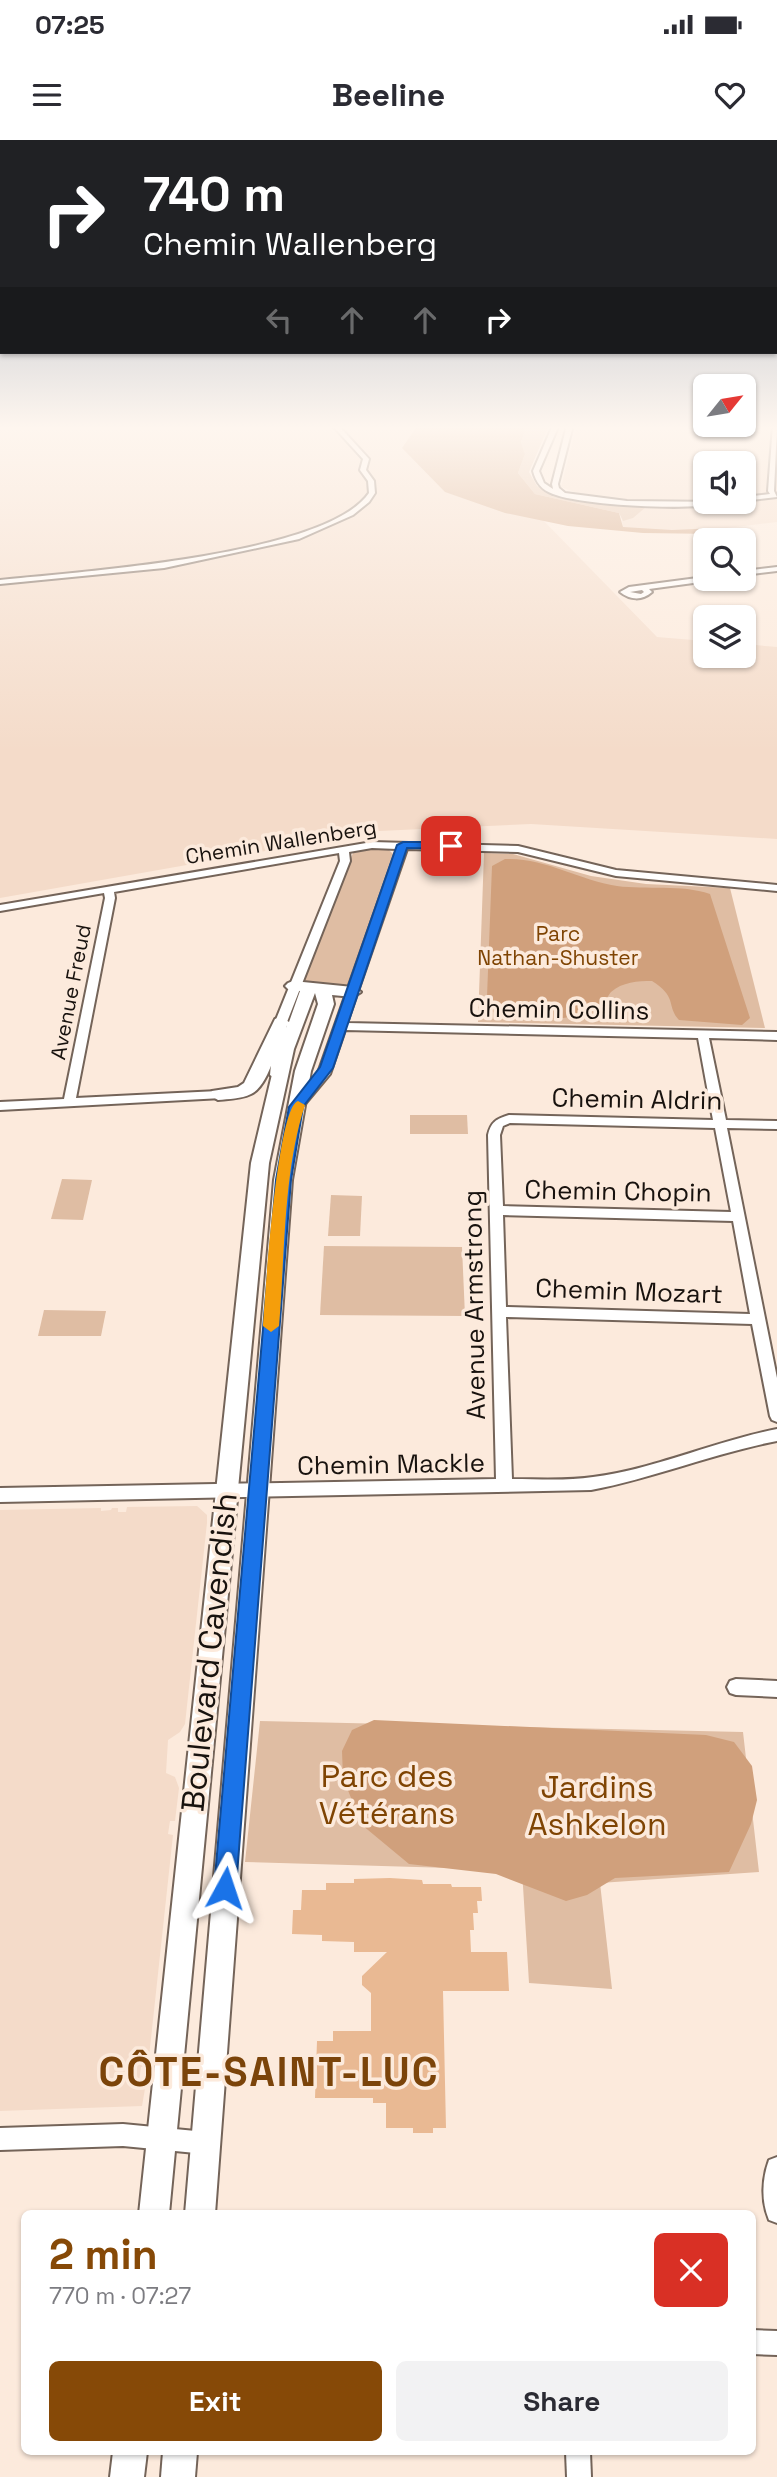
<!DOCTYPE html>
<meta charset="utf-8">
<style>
:root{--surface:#fff;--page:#f2f2f3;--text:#2b2b33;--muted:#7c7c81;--accent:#864907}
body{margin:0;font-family:"Space Grotesk",sans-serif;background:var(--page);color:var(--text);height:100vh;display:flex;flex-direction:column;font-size:26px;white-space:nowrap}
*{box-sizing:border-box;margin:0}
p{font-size:23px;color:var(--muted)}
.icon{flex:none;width:38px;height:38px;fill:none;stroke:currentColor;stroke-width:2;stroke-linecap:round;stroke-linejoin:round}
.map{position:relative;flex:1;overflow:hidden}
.sheet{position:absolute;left:21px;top:2070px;width:735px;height:245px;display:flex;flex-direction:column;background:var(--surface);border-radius:10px;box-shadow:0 2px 5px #0004}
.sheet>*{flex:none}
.guide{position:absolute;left:0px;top:0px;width:777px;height:214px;box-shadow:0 2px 5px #0004;background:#202124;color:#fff;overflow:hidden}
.needle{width:46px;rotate:60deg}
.fabs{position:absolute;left:693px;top:234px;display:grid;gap:14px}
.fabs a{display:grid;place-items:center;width:63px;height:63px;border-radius:10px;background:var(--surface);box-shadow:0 2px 5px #0004;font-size:35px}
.pin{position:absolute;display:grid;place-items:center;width:60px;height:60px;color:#fff;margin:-30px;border-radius:14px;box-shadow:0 4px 10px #0006}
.me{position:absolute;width:77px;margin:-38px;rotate:5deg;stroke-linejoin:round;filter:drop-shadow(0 0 5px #0008)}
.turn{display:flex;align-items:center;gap:24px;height:147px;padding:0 28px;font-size:32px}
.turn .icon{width:91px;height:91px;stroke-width:2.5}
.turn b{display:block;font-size:49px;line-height:60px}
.lanes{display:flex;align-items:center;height:66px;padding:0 28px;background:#0003;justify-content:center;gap:35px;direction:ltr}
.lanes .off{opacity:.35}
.round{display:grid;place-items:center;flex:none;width:74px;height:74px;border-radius:10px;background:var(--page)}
.overview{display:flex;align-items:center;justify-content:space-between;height:119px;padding:0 28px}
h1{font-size:42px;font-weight:600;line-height:52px;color:var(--accent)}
.button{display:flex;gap:14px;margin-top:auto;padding:14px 28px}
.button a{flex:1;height:80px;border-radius:10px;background:var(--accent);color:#fff;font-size:28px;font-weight:600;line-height:80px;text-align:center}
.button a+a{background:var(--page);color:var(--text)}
.status{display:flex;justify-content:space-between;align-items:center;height:49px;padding:0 35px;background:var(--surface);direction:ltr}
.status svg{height:19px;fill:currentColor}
header{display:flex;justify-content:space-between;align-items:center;height:91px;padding:0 28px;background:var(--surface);font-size:32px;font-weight:600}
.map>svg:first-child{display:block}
.built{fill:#f4dbc9;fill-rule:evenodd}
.green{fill:#dfbda3}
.forest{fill:#d0a07c}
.building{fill:#e9b993}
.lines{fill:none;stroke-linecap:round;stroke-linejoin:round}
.minor-casing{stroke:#746459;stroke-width:4}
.major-casing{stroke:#746459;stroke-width:4}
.minor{fill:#fff;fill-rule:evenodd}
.major{fill:#fff;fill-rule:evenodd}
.route{fill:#1a73e8;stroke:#114b97;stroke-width:2}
.slow{fill:#f59e0b}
.labels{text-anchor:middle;stroke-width:7;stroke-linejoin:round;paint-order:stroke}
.far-street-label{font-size:21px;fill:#18120e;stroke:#fceadc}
.far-park-label{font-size:21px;fill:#7f4403;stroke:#fceadc}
.street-label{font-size:26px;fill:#18120e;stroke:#fceadc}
.near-street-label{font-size:32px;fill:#18120e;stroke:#fceadc}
.near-park-label{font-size:32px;fill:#7f4403;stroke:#fceadc}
.near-district-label{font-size:40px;font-weight:bold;letter-spacing:2px;fill:#7b440a;stroke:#fceadc}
</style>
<div class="status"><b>07:25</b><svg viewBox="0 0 49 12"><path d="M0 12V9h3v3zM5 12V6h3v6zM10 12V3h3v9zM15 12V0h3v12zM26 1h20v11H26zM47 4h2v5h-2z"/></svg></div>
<header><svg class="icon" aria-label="menu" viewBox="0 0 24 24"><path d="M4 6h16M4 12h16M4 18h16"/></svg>Beeline<svg class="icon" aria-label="heart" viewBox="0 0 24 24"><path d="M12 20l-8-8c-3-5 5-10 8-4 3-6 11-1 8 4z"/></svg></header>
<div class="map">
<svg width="777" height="2337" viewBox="0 0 777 2337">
<rect width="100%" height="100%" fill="#fceadc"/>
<g class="built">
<polygon points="0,285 428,285 540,377 657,497 705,501 705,516 744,516 744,504 777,507 777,699 531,684 379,691 0,758"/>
<path d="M577 285H777V382L685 393 623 390 620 359 577 353 561 347ZM705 324H744V362H705Z"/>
<polygon points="197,1366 207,1375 207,1383 185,1584 180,1592 168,1600 166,1633 175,1637 179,1648 175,1681 170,1681 168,1694 173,1695 148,1926 141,1927 139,1942 146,1943 142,1966 0,1971 0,1370 101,1368 101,1371 111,1370 112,1368 118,1368 118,1372 126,1372 127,1367"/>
</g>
<g class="green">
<polygon points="527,285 549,285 529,332 537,346 554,354 598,363 646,367 633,378 623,381 619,373 535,354 518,333 525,314 521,302"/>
<polygon points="373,709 389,710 395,716 349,844 342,846 306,841 303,839 353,713"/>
<polygon points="484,713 513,714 591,736 646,744 730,748 765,888 478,882"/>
<polygon points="410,975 467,975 468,994 410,994"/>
<polygon points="62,1039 92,1040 83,1080 51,1079"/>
<polygon points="331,1055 362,1056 360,1096 328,1096"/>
<polygon points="324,1106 462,1107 465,1176 320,1175"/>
<polygon points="44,1170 106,1171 101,1196 38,1196"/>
<polygon points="260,1581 743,1592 759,1732 600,1743 612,1849 529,1843 522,1730 245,1722"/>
</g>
<g class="forest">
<polygon points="418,285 527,285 521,302 525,314 518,333 535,354 619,373 623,387 672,390 719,388 720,392 715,394 643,393 568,386 505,373 445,352 402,308"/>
<path d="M505 719C544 717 579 740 617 746 647 750 681 744 710 754L750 878 742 885 679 880C666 866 678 857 652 841 638 841 622 842 611 852 608 856 605 862 601 865 578 882 515 885 491 871L487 857 492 726Z"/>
<polygon points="374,1580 706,1595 734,1602 752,1626 757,1660 751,1684 729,1732 615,1738 587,1755 566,1761 496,1734 409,1724 362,1685 343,1638 342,1611 352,1590"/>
</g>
<polygon class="building" points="390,1738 422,1740 423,1744 451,1744 452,1747 481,1747 482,1761 477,1761 478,1773 473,1773 474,1790 470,1790 471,1812 507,1812 509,1851 443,1851 446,1988 433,1988 433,1993 413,1993 413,1988 386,1988 386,1963 373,1963 373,1958 315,1958 317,1901 333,1901 333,1891 371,1891 371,1853 362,1845 362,1836 387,1812 354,1812 354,1802 322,1801 322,1795 292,1794 293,1770 301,1770 302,1750 326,1750 326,1743 354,1743 354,1739"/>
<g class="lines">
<g class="minor-casing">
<g id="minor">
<path d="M332 285H338L369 319 366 330 374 341 375 353 369 362 353 375 299 399 164 428 0 444V440C76 432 326 416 369 353L368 341 360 330 363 319Z"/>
<path d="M553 285H559L539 331 544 343 553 349 552 344 567 285H573L558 344 559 348 565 353 627 361 720 362C695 372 580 365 553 354 542 350 536 343 533 331Z"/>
<polygon points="773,285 777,285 774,351 777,357 744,361 744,357 770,354 768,351"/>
<polygon points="777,427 777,431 744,435 744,431"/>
<path d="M705 437 708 441 649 449 652 452C642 461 630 460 620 452L629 447ZM642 450 644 452 641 454 630 452Z"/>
<path d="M372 702 518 706 616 730 777 745V751L616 736 518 712 407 709 347 883 777 892V900L709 898 726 980 777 981V989L727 988 777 1238V1282L772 1280 770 1276 752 1184 506 1177 512 1339C538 1339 567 1341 593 1337 656 1329 715 1301 777 1289V1301C714 1313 654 1338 591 1350L0 1362V1348L496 1339 488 995C491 982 496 979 509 975L713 980 698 898 345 890 330 934 300 970H292L290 967 292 964 318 933 397 709 372 708 349 712 350 721 287 882 280 938 276 939 270 935 275 882 340 721 339 713 114 752 115 758 76 958 218 951 224 955 222 958 0 970V962L64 959 105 758 104 753 0 771V765ZM510 983 715 988 731 1072 503 1066 500 995 503 986ZM503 1075 733 1081 750 1174 506 1167Z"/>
<polygon points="736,1539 777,1541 777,1557 736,1555 730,1553 727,1547 730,1541"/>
<polygon points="123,1984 206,1992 214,1995 217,2003 214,2011 206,2014 123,2006 0,2010 0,1988"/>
<path d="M777 2017V2083L769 2080C761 2061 762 2039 769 2020Z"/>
<polygon points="752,2190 777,2191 777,2215 752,2214"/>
<polygon points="566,2312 590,2312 591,2337 567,2337"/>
</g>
</g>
<g class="major-casing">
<g id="major">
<path d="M293 841 353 847 361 852 353 857 332 855 334 864 311 931 292 1040 215 2074H185L274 1040 295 931 318 864 315 853 294 909 269 1023 169 2074H139L251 1023 278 909 287 885C277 902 270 945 251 954 241 959 229 959 218 960L210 955 212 951 238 947 244 943 275 879 281 877 289 882 300 851 288 849 285 846 288 843Z"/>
<polygon points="113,2312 147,2312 144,2337 110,2337"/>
<polygon points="163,2312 197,2312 195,2337 161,2337"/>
</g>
</g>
<use href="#minor" class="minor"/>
<use href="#major" class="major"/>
</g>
<linearGradient id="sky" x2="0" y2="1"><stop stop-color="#9aa8b9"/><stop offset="0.47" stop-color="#fef6ef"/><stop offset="1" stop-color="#fef6ef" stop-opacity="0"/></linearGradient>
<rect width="777" height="612" fill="url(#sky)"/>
<polygon class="route" points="403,702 451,702 457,706 451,709 407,708 333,928 303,967 291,1040 236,1748 233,1755 225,1759 217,1755 214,1748 276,1040 289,967 320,927 397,705"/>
<path class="slow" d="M298 961 305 965C283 1032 285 1116 279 1186L271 1192 263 1186C265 1156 277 967 298 961Z"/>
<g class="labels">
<g class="far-street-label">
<text transform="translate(281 702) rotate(-9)" y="7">Chemin Wallenberg</text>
<text transform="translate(71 852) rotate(-79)" y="7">Avenue Freud</text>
</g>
<g class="far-park-label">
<text x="558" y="801">Parc<tspan x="558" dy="24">Nathan-Shuster</tspan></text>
</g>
<g class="street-label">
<text transform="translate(559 869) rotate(1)" y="9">Chemin Collins</text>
<text transform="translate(637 959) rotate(1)" y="9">Chemin Aldrin</text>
<text transform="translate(618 1051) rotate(1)" y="9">Chemin Chopin</text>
<text transform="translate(629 1151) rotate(2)" y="9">Chemin Mozart</text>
<text transform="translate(474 1165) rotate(-91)" y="9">Avenue Armstrong</text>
<text transform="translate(391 1324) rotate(-1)" y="9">Chemin Mackle</text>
</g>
<g class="near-street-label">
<text transform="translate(209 1512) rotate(-84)" y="11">Boulevard Cavendish</text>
</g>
<g class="near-park-label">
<text x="387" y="1647">Parc des<tspan x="387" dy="37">Vétérans</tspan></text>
<text x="597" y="1658">Jardins<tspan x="597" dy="37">Ashkelon</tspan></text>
</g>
<g class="near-district-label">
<text x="269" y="1946">CÔTE-SAINT-LUC</text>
</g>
</g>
</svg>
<div class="fabs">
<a><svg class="needle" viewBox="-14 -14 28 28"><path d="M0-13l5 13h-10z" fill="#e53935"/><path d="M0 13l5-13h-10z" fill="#7c7c81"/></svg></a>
<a><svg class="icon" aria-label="sound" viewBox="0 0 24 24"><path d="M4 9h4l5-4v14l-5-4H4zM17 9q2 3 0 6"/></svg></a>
<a><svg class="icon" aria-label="search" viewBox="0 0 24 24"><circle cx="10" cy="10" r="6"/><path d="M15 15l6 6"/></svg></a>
<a><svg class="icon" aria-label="layers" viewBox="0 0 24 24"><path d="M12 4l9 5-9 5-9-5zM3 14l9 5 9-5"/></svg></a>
</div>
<div class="pin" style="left:451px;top:706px;background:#d93025"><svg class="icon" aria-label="arrive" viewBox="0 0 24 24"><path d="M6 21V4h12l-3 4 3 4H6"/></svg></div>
<svg class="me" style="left:225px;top:1748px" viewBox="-20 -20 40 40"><path d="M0-17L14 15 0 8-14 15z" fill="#1a73e8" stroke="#fff" stroke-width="4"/></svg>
<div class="guide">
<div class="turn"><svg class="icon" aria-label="right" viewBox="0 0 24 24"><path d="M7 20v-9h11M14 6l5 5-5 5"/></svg><div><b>740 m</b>Chemin Wallenberg</div></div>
<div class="lanes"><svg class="icon off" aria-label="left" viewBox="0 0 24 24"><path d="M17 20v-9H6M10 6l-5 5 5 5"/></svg><svg class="icon off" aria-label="ahead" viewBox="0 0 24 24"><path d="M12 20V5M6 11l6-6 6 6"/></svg><svg class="icon off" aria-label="ahead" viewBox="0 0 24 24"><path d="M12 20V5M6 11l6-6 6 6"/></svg><svg class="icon" aria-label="right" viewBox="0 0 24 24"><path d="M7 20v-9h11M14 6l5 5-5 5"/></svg></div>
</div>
<section class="sheet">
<div class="overview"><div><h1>2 min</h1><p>770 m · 07:27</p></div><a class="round" style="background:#d93025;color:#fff"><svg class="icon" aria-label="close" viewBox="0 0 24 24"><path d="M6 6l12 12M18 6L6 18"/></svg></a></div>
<div class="button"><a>Exit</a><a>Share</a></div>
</section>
</div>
